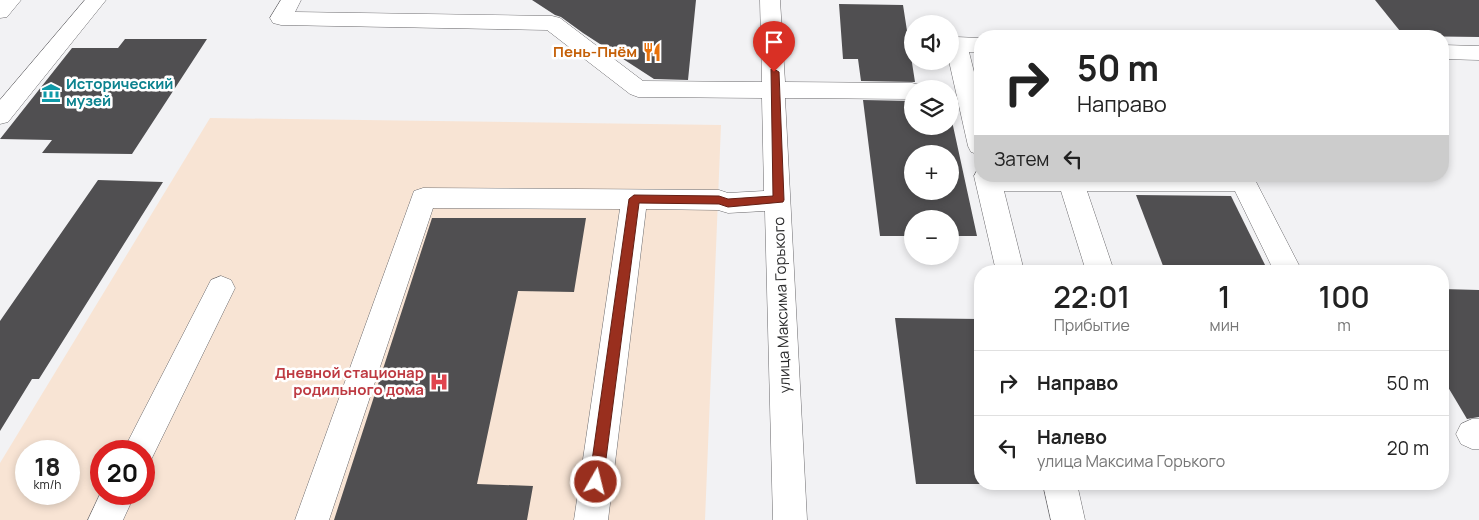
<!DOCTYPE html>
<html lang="ru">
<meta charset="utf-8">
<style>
:root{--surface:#fff;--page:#f6f6f6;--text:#222;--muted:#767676;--line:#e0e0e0}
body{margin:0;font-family:Manrope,sans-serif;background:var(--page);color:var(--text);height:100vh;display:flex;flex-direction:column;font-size:19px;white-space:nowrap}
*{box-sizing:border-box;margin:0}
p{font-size:16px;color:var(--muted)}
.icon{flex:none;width:28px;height:28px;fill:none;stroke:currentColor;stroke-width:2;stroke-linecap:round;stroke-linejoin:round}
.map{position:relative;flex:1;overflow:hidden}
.sheet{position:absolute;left:974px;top:265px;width:475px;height:225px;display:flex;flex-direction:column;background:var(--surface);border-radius:20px;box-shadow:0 2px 8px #0003}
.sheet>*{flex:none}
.top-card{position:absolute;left:974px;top:30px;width:475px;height:152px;border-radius:20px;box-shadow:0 2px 8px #0003;background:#fff;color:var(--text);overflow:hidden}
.tools{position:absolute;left:904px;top:15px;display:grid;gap:10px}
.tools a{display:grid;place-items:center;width:55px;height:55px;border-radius:50%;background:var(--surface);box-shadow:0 2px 8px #0003;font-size:25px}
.speed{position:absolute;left:15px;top:440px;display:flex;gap:10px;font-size:25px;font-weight:700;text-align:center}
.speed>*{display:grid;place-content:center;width:65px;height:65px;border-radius:50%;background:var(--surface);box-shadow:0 2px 8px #0003;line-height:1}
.speed small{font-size:12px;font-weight:400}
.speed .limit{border:8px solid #d22;background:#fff;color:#111}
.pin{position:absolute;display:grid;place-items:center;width:42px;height:42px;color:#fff;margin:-51px -21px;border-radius:50% 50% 50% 0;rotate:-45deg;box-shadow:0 0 5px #0007}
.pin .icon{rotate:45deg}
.me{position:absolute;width:55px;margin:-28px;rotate:8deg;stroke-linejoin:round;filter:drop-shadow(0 0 4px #0008)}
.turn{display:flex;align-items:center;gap:18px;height:105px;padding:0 20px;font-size:22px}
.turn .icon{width:65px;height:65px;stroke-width:2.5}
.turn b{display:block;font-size:35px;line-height:42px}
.then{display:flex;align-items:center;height:48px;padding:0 20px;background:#0003;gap:10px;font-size:19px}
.eta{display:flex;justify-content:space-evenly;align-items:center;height:85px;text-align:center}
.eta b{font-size:30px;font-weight:600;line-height:35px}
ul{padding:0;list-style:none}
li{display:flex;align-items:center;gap:15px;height:65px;padding:0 20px;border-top:1px solid var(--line)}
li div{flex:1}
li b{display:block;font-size:19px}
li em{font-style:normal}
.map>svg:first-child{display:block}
.medical{fill:#f8e4d4;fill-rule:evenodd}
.building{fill:#504f51;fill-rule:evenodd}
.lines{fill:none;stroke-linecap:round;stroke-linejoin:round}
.minor-casing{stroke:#6b6a6d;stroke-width:1}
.minor{fill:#fff;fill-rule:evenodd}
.route{fill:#992f1e;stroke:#631f14}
.labels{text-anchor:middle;stroke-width:5;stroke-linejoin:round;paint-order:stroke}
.food-label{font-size:15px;font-weight:bold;fill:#c56008;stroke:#fff;text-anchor:end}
.culture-label{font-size:15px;font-weight:bold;fill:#0d838f;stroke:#fff;text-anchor:start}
.street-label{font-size:15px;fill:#2b2b2c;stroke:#fff}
.health-label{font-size:15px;font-weight:bold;fill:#be3a42;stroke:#fff;text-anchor:end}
</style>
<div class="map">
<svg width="1479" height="520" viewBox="0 0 1479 520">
<rect width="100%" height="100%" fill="#f2f2f4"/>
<path class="medical" d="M210 118 721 125 705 520H0V463ZM26 451H69V494H26ZM101 451H144V494H101Z"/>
<g class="building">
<polygon points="532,0 696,0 688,80 654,79 583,33 561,17 555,15"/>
<polygon points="1375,0 1479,0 1479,37 1404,36"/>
<polygon points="839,4 903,5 915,82 861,81 858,59 843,59"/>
<polygon points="125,39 207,39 132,154 42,153 52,140 0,139 72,48 118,48"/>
<path d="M863 100 912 101V126H950V112L977 236H950V219H912V236H880ZM912 154H950V191H912Z"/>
<polygon points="98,180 163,182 39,379 32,379 0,431 0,321"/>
<polygon points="1136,195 1231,196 1268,271 1165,271"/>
<polygon points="432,218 586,218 574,292 518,291 477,484 533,486 527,520 334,520"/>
<polygon points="1442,289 1479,290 1479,417 1467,419 1442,377"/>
<polygon points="895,318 980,319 980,484 916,484"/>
</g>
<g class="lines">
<g class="minor-casing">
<g id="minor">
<polygon points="0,0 21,0 7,17 0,18"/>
<polygon points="85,0 106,0 8,122 0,124 0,100"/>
<polygon points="281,0 301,0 295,12 552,16 560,18 643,81 762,82 760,0 780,0 785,82 912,83 920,85 922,89 912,89 912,99 785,98 807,520 773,520 765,211 728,213 718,210 646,209 608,520 574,520 620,209 433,208 329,520 295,520 414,191 423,188 719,190 728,193 764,191 762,98 638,97 630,94 547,30 281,25 273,23 270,18"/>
<polygon points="956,37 980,38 980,52 969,52 980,96 980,155 971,152 968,146 949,61 950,39"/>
<polygon points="1442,45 1479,46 1479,60 1442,59"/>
<polygon points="978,169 980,169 980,176 1253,176 1302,271 1274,271 1235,191 1087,191 1114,271 1086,271 1061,191 1004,191 1024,271 996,271 974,176"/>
<polygon points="221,276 231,280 235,288 150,462 144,464 144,451 123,451 211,280"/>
<polygon points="1472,419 1479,419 1479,449 1472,449 1461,444 1456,434 1461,424"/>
<polygon points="1043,484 1077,484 1085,520 1051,520"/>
<polygon points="101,492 101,494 135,494 123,520 88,520"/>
</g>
</g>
<use href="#minor" class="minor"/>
</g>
<polygon class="route" points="771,69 774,69 779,72 784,200 783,202 728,207 719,204 639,203 603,482 601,487 596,489 591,487 589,482 629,199 634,195 719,196 728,199 773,196"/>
<defs>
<g id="restaurant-bare" transform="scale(1.5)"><path d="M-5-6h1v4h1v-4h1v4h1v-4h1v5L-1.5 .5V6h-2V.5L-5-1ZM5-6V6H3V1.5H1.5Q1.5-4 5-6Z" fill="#e8710a" stroke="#fff" stroke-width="2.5" paint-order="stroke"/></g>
<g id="museum-bare" transform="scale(1.5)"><path d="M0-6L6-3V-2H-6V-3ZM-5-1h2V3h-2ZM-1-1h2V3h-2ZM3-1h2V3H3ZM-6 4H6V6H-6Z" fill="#0f9aa8" stroke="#fff" stroke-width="2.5" paint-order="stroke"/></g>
<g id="hospital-bare" transform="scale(1.5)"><path d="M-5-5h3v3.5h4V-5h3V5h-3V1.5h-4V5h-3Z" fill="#e0444e" stroke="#fff" stroke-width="2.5" paint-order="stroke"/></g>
</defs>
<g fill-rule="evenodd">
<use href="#restaurant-bare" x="652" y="52"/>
<use href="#museum-bare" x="51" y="93"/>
<use href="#hospital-bare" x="439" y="382"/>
</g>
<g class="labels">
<g class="food-label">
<text x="637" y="57">Пень-Пнём</text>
</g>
<g class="culture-label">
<text x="66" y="89">Исторический<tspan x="66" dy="17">музей</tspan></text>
</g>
<g class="street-label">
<text transform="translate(782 305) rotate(-92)" y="5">улица Максима Горького</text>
</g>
<g class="health-label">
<text x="424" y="378">Дневной стационар<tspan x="424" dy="17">родильного дома</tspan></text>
</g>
</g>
</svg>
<div class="tools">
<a><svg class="icon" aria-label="sound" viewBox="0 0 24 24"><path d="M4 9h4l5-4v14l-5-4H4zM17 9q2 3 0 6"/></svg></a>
<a><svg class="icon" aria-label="layers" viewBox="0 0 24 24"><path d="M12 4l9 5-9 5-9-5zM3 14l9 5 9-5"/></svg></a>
<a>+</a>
<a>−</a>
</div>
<div class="speed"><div>18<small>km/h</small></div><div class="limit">20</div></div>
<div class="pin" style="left:774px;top:72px;background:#d93025"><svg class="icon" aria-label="arrive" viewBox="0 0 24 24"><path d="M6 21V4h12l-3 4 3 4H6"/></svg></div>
<svg class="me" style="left:596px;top:482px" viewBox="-20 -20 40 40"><circle r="17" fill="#992f1e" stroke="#fff" stroke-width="3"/><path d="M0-11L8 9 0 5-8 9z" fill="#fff"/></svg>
<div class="top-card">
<div class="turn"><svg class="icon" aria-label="right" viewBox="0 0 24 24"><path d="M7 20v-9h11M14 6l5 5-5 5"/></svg><div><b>50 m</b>Направо</div></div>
<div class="then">Затем<svg class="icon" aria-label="left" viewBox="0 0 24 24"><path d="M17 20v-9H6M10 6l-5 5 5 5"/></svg></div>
</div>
<section class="sheet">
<div class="eta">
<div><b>22:01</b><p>Прибытие</p></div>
<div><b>1</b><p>мин</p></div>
<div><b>100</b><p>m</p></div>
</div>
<ul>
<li><svg class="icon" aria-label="right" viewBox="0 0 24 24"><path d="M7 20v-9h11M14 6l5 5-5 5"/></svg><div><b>Направо</b></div><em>50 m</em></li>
<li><svg class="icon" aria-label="left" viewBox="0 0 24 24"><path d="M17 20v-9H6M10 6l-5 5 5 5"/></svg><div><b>Налево</b><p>улица Максима Горького</p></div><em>20 m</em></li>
</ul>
</section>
</div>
